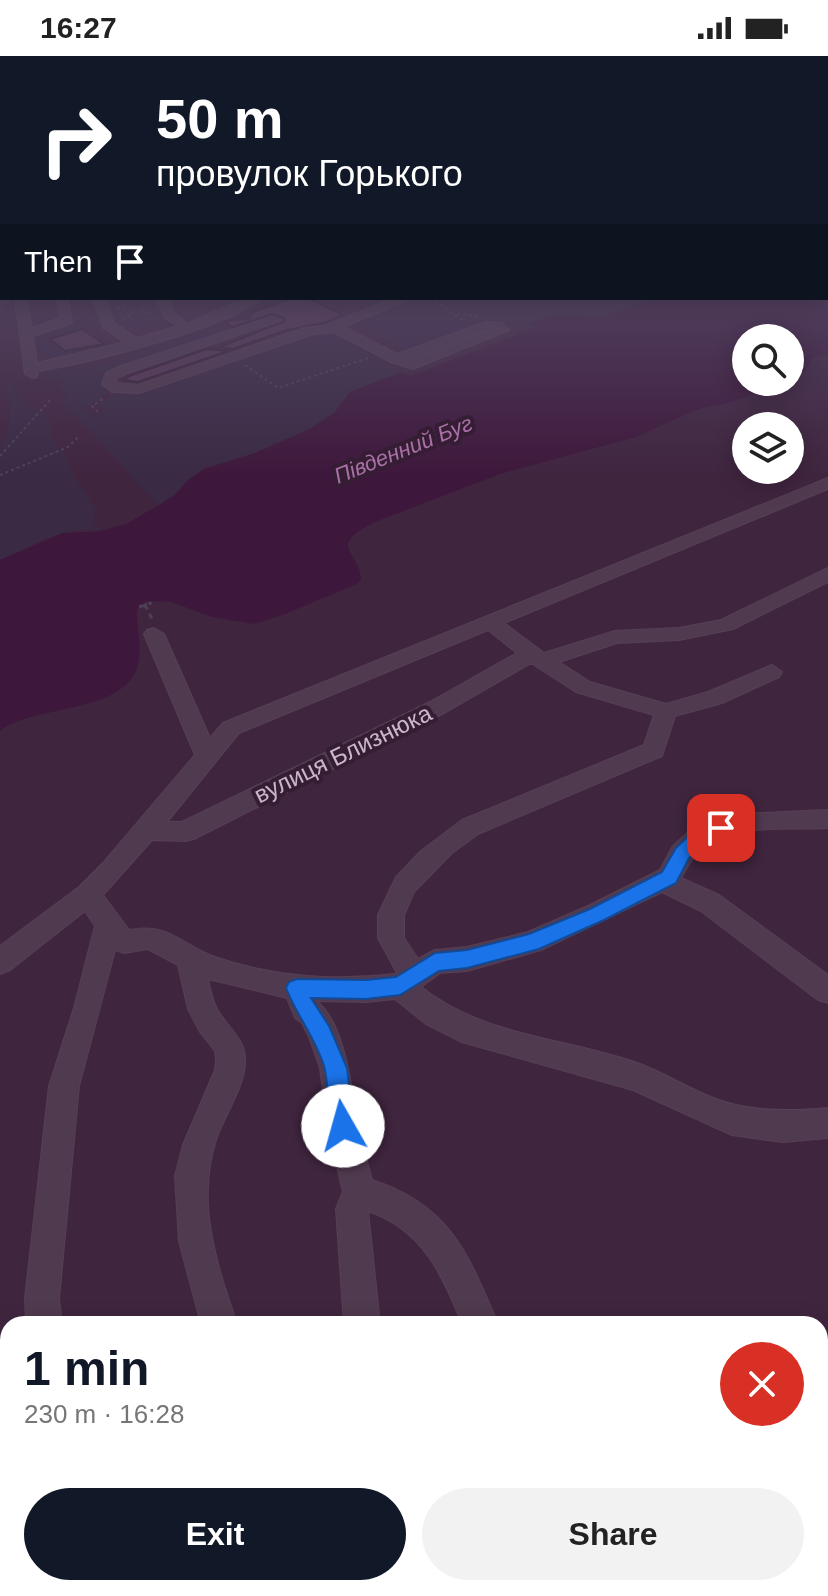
<!DOCTYPE html>
<meta charset="utf-8">
<style>
:root{--surface:#fff;--page:#f2f2f2;--text:#222;--muted:#767676;--accent:#111827}
body{margin:0;font-family:Arial,sans-serif;background:var(--page);color:var(--text);height:100vh;display:flex;flex-direction:column;font-size:30px;white-space:nowrap}
*{box-sizing:border-box;margin:0}
p{font-size:26px;color:var(--muted)}
.icon{flex:none;width:44px;height:44px;fill:none;stroke:currentColor;stroke-width:2;stroke-linecap:round;stroke-linejoin:round}
.map{position:relative;flex:1;overflow:hidden}
.side{position:absolute;left:0px;top:1260px;width:828px;height:280px;display:flex;flex-direction:column;background:var(--surface);border-radius:24px 24px 0 0;box-shadow:0 4px 20px #0003}
.side>*{flex:none}
.hud{position:absolute;left:0px;top:0px;width:828px;height:244px;box-shadow:0 4px 20px #0003;background:#111827;color:#fff;overflow:hidden}
.controls{position:absolute;left:732px;top:268px;display:grid;gap:16px}
.controls a{display:grid;place-items:center;width:72px;height:72px;border-radius:50%;background:var(--surface);box-shadow:0 4px 20px #0003;font-size:40px}
.pin{position:absolute;display:grid;place-items:center;width:68px;height:68px;color:#fff;margin:-34px;border-radius:16px;box-shadow:0 4px 12px #0006}
.me{position:absolute;width:88px;margin:-44px;rotate:353deg;stroke-linejoin:round;filter:drop-shadow(0 0 6px #0008)}
.turn{display:flex;align-items:center;gap:28px;height:168px;padding:0 24px;font-size:36px}
.turn .icon{width:104px;height:104px;stroke-width:2.5}
.turn b{display:block;font-size:56px;line-height:68px}
.then{display:flex;align-items:center;height:76px;padding:0 24px;background:#0003;gap:16px;font-size:30px}
.round{display:grid;place-items:center;flex:none;width:84px;height:84px;border-radius:42px;background:var(--page)}
.summary{display:flex;align-items:center;justify-content:space-between;height:136px;padding:0 24px}
h1{font-size:48px;font-weight:700;line-height:60px;color:var(--accent)}
.primary-button{display:flex;gap:16px;margin-top:auto;padding:16px 24px}
.primary-button a{flex:1;height:92px;border-radius:48px;background:var(--accent);color:#fff;font-size:32px;font-weight:700;line-height:92px;text-align:center}
.primary-button a+a{background:var(--page);color:var(--text)}
.status{display:flex;justify-content:space-between;align-items:center;height:56px;padding:0 40px;background:var(--surface);direction:ltr}
.status svg{height:22px;fill:currentColor}
.map>svg:first-child{display:block}
.green{fill:#3a2a44}
.water{fill:#3e183c}
.building{fill:#563754;stroke:#372036;stroke-width:2}
.lines{fill:none;stroke-linecap:round;stroke-linejoin:round}
.minor-casing{stroke:#564055;stroke-width:2}
.path-far1{stroke:#4e4159;stroke-width:2;stroke-dasharray:3 3;stroke-linecap:butt}
.path{stroke:#4e4159;stroke-width:3;stroke-dasharray:5 5;stroke-linecap:butt}
.minor{fill:#503a4f;fill-rule:evenodd}
.route{fill:#1a73e8;stroke:#114b97;stroke-width:2}
.labels{text-anchor:middle;stroke-width:8;stroke-linejoin:round;paint-order:stroke}
.far-water-label{font-size:22px;font-style:italic;fill:#a970a6;stroke:#351e34}
.street-label{font-size:24px;fill:#cab6c9;stroke:#351e34}
</style>
<div class="status"><b>16:27</b><svg viewBox="0 0 49 12"><path d="M0 12V9h3v3zM5 12V6h3v6zM10 12V3h3v9zM15 12V0h3v12zM26 1h20v11H26zM47 4h2v5h-2z"/></svg></div>
<div class="map">
<svg width="828" height="1540" viewBox="0 0 828 1540">
<rect width="100%" height="100%" fill="#40253f"/>
<g class="green">
<polygon points="90,242 95,242 103,267 44,285 51,290 64,287 77,297 56,301 40,299 37,281 96,263"/>
<path d="M111 242H157L162 261C149 272 127 275 112 265L107 247Z"/>
<polygon points="409,242 658,242 602,260 552,259 528,268 517,264 506,268 486,265 406,294 355,269 368,256"/>
<polygon points="198,271 215,276 217,280 108,318 87,313 138,298 132,293 167,288 176,277"/>
<polygon points="332,277 402,316 350,336 335,356 310,373 252,398 204,413 159,450 59,342 68,340 59,328 65,326 61,321 51,323 45,315 62,310 67,313 78,311 106,320 102,327 108,338 85,352 92,360 106,356 99,348 115,337 300,279"/>
<path d="M6 321 29 354 43 356 53 377 51 382 65 398 75 422 96 453 92 468 102 473 75 474 45 483 0 504V389C16 372 8 342 6 321Z"/>
</g>
<path class="water" d="M826 205 828 298 811 303C803 317 807 317 790 324V282H746V326H784L732 346 698 353 636 381 500 418 375 466C325 491 360 494 361 524L357 528 283 559 254 568 212 561 171 546 146 545 137 554C136 570 142 588 139 604 130 660 35 647 0 675V504L62 477 100 475 126 468 174 440 189 423 204 413 252 398 310 373 335 356 350 336 402 316 411 320 534 272 528 268 552 259 604 260 658 242H826Z"/>
<g class="building">
<polygon points="293,242 308,242 343,259 323,267 287,274 233,293 220,291 285,265 283,261 272,258 232,271 225,265 249,263 253,256"/>
<polygon points="82,273 104,288 65,295 50,283"/>
<polygon points="207,293 228,295 138,326 125,324 129,320"/>
</g>
<g class="lines">
<g class="minor-casing">
<g id="minor">
<path d="M15 242H27L32 272 60 262 56 242H68L72 267 33 280 37 307 125 286 103 272 93 242H105L114 267 137 282 179 270 166 263 156 242H168L175 258 187 268 246 242H262C225 273 89 307 38 315L37 321 32 322 25 318Z"/>
<path d="M395 242H412L344 271 397 298 486 266 502 267 509 274 413 313 391 306 333 276 311 279 139 337 112 336 102 328 106 317 118 311 271 261 282 264 128 317 117 322 116 327 138 329 304 272 324 270ZM487 274H492L413 304 409 303Z"/>
<path d="M828 422V433L504 567 544 597 615 575 679 572 721 564 828 512V526L733 573 679 584 617 587 559 606 590 626 666 648 708 636 772 609 782 616 779 621 722 647 675 660 662 700 478 778 452 797 414 836 404 859V882L418 903 435 894 467 891 528 876 588 850 660 814 673 790 695 770 737 758 828 754V772C796 774 742 769 713 784 698 791 689 808 681 822L719 839 828 919V947L818 944 701 855 662 836 541 894 467 915 440 917 421 931C486 982 565 981 640 1008 672 1020 703 1042 736 1049 767 1056 797 1055 828 1052V1082L783 1086 732 1079 633 1034 462 986 426 968 395 943 366 946 316 945C345 965 352 1036 358 1069 362 1087 367 1106 372 1124 450 1149 468 1198 498 1268H462C443 1219 422 1173 368 1155L380 1268H344L336 1153 343 1136 328 1070 320 1012 309 981 302 967 295 962 287 942 208 923C210 933 212 944 217 953 227 972 246 982 245 1006 245 1030 225 1058 217 1081 195 1144 216 1207 237 1268H201L179 1185 175 1120 183 1089 215 1014 216 1004 215 995 200 976 188 953 178 909 148 893 124 897 115 894 79 1030 59 1243 62 1268H26L25 1243 49 1030 74 952 95 870 85 855 10 914 0 918V890L79 831 104 806 195 699 144 578 147 574 154 572 164 578 210 682 223 667ZM488 574 517 597 430 646 182 766H167L239 677ZM531 607 576 636 654 659 644 689 462 764 421 795 396 821 378 859V882L397 917 395 918C336 925 272 921 215 901 181 889 169 866 129 874L103 839 152 784 185 785 194 783 446 656Z"/>
<polygon points="0,1416 8,1419 8,1461 0,1458"/>
<polygon points="90,1532 136,1532 140,1540 93,1540"/>
<polygon points="310,1532 351,1532 353,1535 350,1540 313,1540"/>
<polygon points="630,1532 674,1532 678,1540 633,1540"/>
</g>
</g>
<g class="path-far1">
<polyline points="430,242 464,265"/>
<polyline points="117,252 132,254"/>
<polyline points="140,253 150,248"/>
<polyline points="142,256 154,257"/>
<polyline points="457,258 478,260"/>
<polyline points="122,263 133,257"/>
<polyline points="245,309 278,332 368,302"/>
<polyline points="98,356 92,350 104,342"/>
<polyline points="0,400 50,344"/>
<polyline points="0,419 68,391 78,381"/>
<polyline points="144,549 152,547"/>
</g>
<g class="path">
<polyline points="145,549 152,563"/>
<polyline points="139,551 151,547"/>
</g>
<use href="#minor" class="minor"/>
</g>
<linearGradient id="sky" x2="0" y2="1"><stop stop-color="#231423"/><stop offset="0.49" stop-color="#534663"/><stop offset="1" stop-color="#534663" stop-opacity="0"/></linearGradient>
<rect width="828" height="420" fill="url(#sky)"/>
<path class="route" d="M721 765 727 767 730 772 727 777 710 782 689 802 676 827 604 864 539 893 467 912 439 915 400 939 366 943 311 942 329 970 347 1012 354 1070 351 1078 343 1081 335 1078C326 1057 330 1032 324 1010 315 981 297 960 286 932L289 926 297 923 366 924 396 921 435 897 467 894 529 878 590 853 662 816 676 792 697 772Z"/>
<g class="labels">
<g class="far-water-label">
<text transform="translate(403 393) rotate(-22)" y="8">Південний Буг</text>
</g>
<g class="street-label">
<text transform="translate(343 698) rotate(-26)" y="8">вулиця Близнюка</text>
</g>
</g>
</svg>
<div class="controls">
<a><svg class="icon" aria-label="search" viewBox="0 0 24 24"><circle cx="10" cy="10" r="6"/><path d="M15 15l6 6"/></svg></a>
<a><svg class="icon" aria-label="layers" viewBox="0 0 24 24"><path d="M12 4l9 5-9 5-9-5zM3 14l9 5 9-5"/></svg></a>
</div>
<div class="pin" style="left:721px;top:772px;background:#d93025"><svg class="icon" aria-label="arrive" viewBox="0 0 24 24"><path d="M6 21V4h12l-3 4 3 4H6"/></svg></div>
<svg class="me" style="left:343px;top:1070px" viewBox="-20 -20 40 40"><circle r="19" fill="#fff"/><path d="M0-13L10 11 0 6-10 11z" fill="#1a73e8"/></svg>
<div class="hud">
<div class="turn"><svg class="icon" aria-label="right" viewBox="0 0 24 24"><path d="M7 20v-9h11M14 6l5 5-5 5"/></svg><div><b>50 m</b>провулок Горького</div></div>
<div class="then">Then<svg class="icon" aria-label="arrive" viewBox="0 0 24 24"><path d="M6 21V4h12l-3 4 3 4H6"/></svg></div>
</div>
<section class="side">
<div class="summary"><div><h1>1 min</h1><p>230 m · 16:28</p></div><a class="round" style="background:#d93025;color:#fff"><svg class="icon" aria-label="close" viewBox="0 0 24 24"><path d="M6 6l12 12M18 6L6 18"/></svg></a></div>
<div class="primary-button"><a>Exit</a><a>Share</a></div>
</section>
</div>
